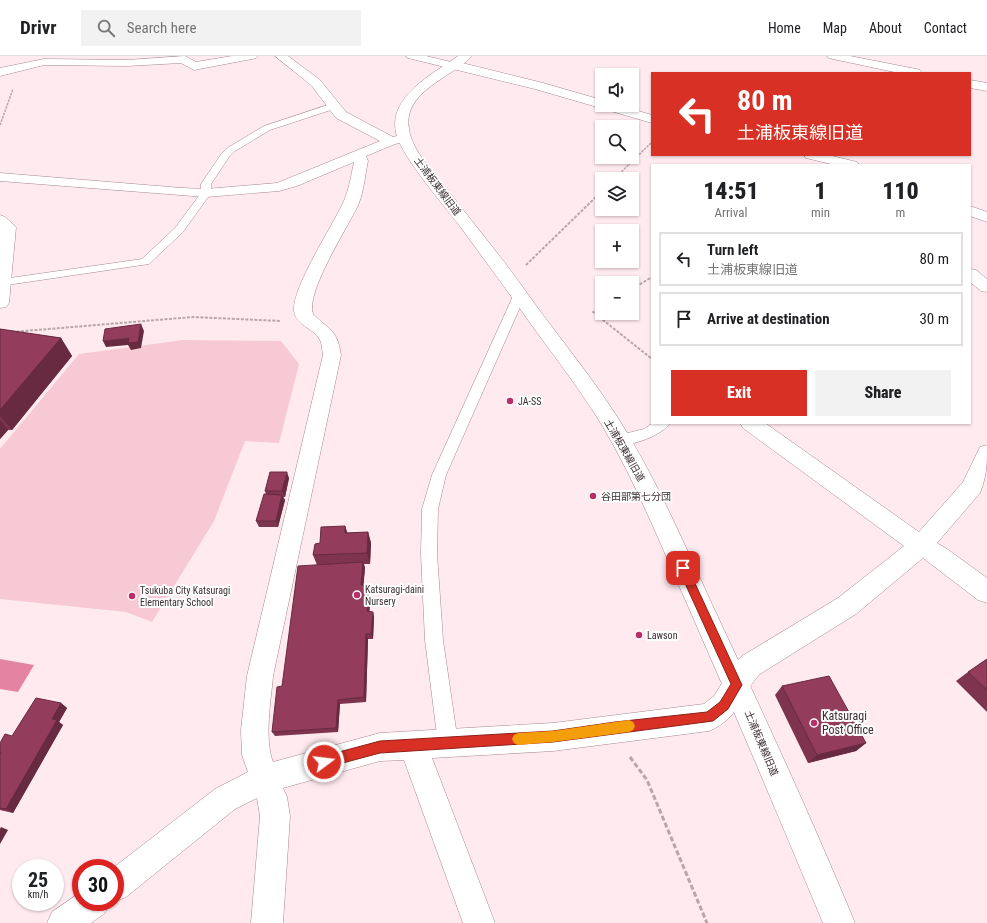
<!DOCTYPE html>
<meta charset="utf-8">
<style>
:root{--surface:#fff;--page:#f2f2f2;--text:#202124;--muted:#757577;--line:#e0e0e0;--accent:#d93025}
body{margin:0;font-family:"Roboto Condensed","Noto Sans JP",sans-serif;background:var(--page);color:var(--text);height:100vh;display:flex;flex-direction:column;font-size:15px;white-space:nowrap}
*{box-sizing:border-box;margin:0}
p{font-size:13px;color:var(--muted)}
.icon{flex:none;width:22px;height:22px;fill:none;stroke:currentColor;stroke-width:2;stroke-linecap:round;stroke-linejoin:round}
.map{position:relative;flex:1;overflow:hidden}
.sheet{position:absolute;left:651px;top:108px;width:320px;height:260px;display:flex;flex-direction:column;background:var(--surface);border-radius:0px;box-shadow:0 1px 3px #0004}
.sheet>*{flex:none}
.guide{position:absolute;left:651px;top:16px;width:320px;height:84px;border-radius:0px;box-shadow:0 1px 3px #0004;background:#d93025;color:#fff;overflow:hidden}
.buttons{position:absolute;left:595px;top:12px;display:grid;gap:8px}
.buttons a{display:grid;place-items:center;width:44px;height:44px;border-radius:0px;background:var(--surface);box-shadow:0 1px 3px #0004;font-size:20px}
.speed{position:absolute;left:12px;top:803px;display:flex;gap:8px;font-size:20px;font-weight:700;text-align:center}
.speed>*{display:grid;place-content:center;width:52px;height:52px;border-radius:50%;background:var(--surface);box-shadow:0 1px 3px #0004;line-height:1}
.speed small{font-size:10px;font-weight:400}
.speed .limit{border:6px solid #d22;background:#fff;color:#111}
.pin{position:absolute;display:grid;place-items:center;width:34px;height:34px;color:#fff;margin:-17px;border-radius:8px;box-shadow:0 2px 6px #0006}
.me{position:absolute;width:44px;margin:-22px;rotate:75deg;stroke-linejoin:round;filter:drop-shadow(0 0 3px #0008)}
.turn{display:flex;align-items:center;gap:14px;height:84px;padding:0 20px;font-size:18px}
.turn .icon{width:52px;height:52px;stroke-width:2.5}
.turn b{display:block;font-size:28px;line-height:34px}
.eta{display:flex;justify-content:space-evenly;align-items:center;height:68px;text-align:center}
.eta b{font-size:24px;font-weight:800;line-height:28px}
.primary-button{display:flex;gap:8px;margin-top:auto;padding:8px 20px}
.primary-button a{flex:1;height:46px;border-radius:0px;background:var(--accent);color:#fff;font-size:16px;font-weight:800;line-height:46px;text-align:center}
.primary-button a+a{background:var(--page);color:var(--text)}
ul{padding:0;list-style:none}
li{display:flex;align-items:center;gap:12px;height:54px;margin:0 8px 6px;padding:0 12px;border:2px solid var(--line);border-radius:0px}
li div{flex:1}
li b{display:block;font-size:15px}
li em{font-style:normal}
header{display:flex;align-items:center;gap:24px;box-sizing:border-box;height:56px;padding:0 20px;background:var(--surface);border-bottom:1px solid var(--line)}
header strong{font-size:19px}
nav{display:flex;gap:22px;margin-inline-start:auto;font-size:14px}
.search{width:280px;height:36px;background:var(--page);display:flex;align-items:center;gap:10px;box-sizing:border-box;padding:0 14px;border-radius:0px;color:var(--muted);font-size:15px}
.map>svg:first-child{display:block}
.green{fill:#f7c9d5}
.water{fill:#e484a2}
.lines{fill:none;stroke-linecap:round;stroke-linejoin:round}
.service-casing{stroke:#a78790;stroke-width:1}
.minor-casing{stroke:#a78790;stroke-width:1}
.tertiary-casing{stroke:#a78790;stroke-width:1}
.path-far2{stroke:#b8a6ab;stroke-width:1.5;stroke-dasharray:2.5 1;stroke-linecap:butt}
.path-far1{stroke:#b8a6ab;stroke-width:2;stroke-dasharray:3 1.5;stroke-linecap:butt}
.path{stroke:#b8a6ab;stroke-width:3;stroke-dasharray:5 2.5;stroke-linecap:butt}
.service{fill:#fff;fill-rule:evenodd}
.minor{fill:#fff;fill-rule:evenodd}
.tertiary{fill:#fff;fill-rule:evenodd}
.wall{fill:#7e344e}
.shaded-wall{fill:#672a40}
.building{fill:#933c5b;stroke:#672a40}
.route{fill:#d93025;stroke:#8d1f18}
.slow{fill:#f59e0b}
.poi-dot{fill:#b92e67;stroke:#fdfdfd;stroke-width:1.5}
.labels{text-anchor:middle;stroke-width:4;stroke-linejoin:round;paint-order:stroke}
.street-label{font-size:10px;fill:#3b2e32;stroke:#fdfdfd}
.poi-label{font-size:10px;fill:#3b2e32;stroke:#fdfdfd;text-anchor:start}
.near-poi-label{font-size:12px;fill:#3b2e32;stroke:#fdfdfd;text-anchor:start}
</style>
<header>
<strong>Drivr</strong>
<div class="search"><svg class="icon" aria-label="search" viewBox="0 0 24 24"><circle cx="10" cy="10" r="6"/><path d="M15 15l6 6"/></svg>Search here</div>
<nav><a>Home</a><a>Map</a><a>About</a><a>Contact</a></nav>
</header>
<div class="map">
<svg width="987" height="867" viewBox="0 0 987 867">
<rect width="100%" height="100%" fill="#ffeaef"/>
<polygon class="green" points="183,284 281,285 299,308 279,387 245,385 214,465 152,566 126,556 0,543 0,393 79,298"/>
<polygon class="water" points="0,603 34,609 18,636 0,633"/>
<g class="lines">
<g class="service-casing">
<g id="service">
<polygon points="334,47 337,48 338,50 337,52 270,74 235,95 229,101 211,128 211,137 183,176 149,208 0,230 0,224 3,223 142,203 175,172 201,137 201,128 222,97 229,91 264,70"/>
<polygon points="519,236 523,237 525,240 446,419 438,453 437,498 443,584 458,687 455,694 448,697 441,694 438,687 425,584 421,498 422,453 432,419 513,240 515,237"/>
<path d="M653 367H670C663 379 629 392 616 388L614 384 616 380 644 373Z"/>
</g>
</g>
<g class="minor-casing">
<g id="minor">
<polygon points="185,0 196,6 232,0 258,0 256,2 252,3 194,14 181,7 127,10 44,9 0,20 0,12 44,3 127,4"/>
<path d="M275 0H288L320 24 346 56 393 81 404 78 409 79 411 82 409 85 395 88 366 100 368 105C365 119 364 134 359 147 349 170 305 236 313 258 330 275 337 273 341 299L273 620C271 645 264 682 273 706L380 677 553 667 704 648 714 640 734 608 742 600 838 542 904 490 743 372 740 367H765L919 476 963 426 980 391 987 389C987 409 987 419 980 437L937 487 947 493 987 522V547L978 544 923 502 856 558 760 618C740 639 740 662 709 675L553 695 432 702 495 867H463L404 704 380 705 283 732 287 741 290 760 283 867H251L260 760 257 742 235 753 126 841 115 846V812H113L215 733 248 716 242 699 241 674 247 620 323 299C322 294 322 288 320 284 314 272 296 270 294 255 292 231 332 171 343 147 349 134 351 120 354 106L297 130 279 135 206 141 0 125V117L182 132 206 133 277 127 380 85 336 62 312 30Z"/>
<polygon points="406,0 426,0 451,6 454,5 543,27 602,44 602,49 618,49 652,59 652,67 535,33 408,2"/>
<polygon points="804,99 828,99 857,106 859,109 835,109 806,102"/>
<polygon points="970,150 987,156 987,166 970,160"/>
<polygon points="0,159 5,161 16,171 9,247 6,251 0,252"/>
<polygon points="970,213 976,214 987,223 987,236 981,235 970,226"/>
<polygon points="81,836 81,846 110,846 105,857 91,867 47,867 52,856"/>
</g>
</g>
<g class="tertiary-casing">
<g id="tertiary">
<path d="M458 0H472C451 22 402 36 409 73 412 95 436 120 450 137 474 168 499 198 522 230 557 280 598 327 629 380 663 437 689 499 717 559 765 661 812 763 855 867H823C779 761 734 655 688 550 661 490 637 428 603 371 582 336 557 304 533 271 509 237 484 203 459 169 443 148 401 100 396 77 388 40 433 18 458 0Z"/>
<polygon points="827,0 850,0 916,13 920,14 922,17 899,17 833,3 829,2"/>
<polygon points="970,24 987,27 987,35 970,32"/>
</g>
</g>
<g class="path-far2">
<polyline points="0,69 13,33"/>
<polyline points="614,123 652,86"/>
<polyline points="596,141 602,135"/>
</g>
<g class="path-far1">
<polyline points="526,209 597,140"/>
<polyline points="632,233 652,221"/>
<polyline points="602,251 593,256 652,303"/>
<polyline points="12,276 193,261 281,265"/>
</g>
<polyline class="path" points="630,701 647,724 707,867"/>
<use href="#service" class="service"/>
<use href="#minor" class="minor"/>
<use href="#tertiary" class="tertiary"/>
</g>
<g class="wall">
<polygon points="0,273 61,282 72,300 12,374 8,374 0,383"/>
<polygon points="289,422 285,441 283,441 285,444 278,471 259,471 256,465 266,438 265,435"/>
<polygon points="345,470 347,477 368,476 371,487 370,508 364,508 365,512 363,530 370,530 371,536 369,556 373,556 374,561 373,583 368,583 366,646 340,648 338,676 275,680 272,676 282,630 317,509 313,499 320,487"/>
<polygon points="987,603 987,656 956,625 968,616"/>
<polygon points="782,630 866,687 856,695 808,707 775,639"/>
<polygon points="61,647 67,652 59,666 63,669 13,757 0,754 0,687 12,680"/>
</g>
<g class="shaded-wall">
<polygon points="141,268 144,275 141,292 131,294 128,289 106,291 103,285 129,282"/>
<polygon points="61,282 72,300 12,374 0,360 0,354"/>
<polygon points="0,363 8,374 0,383"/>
<polygon points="287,416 289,422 285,441 282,435"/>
<polygon points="282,439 285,444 278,471 276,465"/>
<polygon points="345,470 349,481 345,477"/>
<polygon points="368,476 371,487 370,508 367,497"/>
<polygon points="363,506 365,512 363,535 361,529"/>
<polygon points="370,530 371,536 369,561 367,555"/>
<polygon points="373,556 374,561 373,583 371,578"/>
<polygon points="366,578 368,583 366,646 364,641"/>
<polygon points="338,644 340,648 338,676 336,672"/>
<polygon points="61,647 67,652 59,666 63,669 13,757 6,753 52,663"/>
<polygon points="866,687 856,695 808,707 817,699"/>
<polygon points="1,771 8,774 0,788 0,773"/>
</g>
<g class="building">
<polygon points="141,268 138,286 128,287 129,282 103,285 105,273"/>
<polygon points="0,273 61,282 0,354"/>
<polygon points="270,416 287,416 282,435 265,435"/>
<polygon points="264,438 282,439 276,465 256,465"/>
<polygon points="345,470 345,477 368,476 367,497 313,499 315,488 320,487 321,471"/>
<polygon points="363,506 361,529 370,530 367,555 373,556 371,578 366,578 364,641 338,644 336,672 272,676 277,631 282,630 298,510"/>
<polygon points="987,603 987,634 968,616"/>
<polygon points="829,620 866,687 817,699 782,630"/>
<polygon points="36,642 61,647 52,663 57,664 6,753 0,752 0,698 1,696 0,696 0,687 5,678 12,680"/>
</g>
<polygon class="route" points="683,508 687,510 742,629 728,653 713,665 553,686 380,697 324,712 320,710 318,706 320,702 324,700 380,685 553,675 615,666 707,656 720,646 731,628 678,512 680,510"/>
<polygon class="slow" points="629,664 633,666 635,670 633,674 629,676 553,686 518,689 514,687 512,683 514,679 518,677 553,675"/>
<g class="poi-dot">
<circle cx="510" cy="345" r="4"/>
<circle cx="593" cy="440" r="4"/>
<circle cx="357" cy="539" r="4"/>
<circle cx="132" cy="540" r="4"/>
<circle cx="639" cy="579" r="4"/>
<circle cx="814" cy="667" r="4"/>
</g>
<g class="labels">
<g class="street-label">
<text transform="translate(438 130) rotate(53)" y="4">土浦板東線旧道</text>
<text transform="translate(625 394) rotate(60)" y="4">土浦板東線旧道</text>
<text transform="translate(762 687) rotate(67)" y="4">土浦板東線旧道</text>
</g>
<g class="poi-label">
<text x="518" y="349">JA-SS</text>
<text x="601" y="444">谷田部第七分団</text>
<text x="365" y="537">Katsuragi-daini<tspan x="365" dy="12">Nursery</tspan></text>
<text x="140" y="538">Tsukuba City Katsuragi<tspan x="140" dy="12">Elementary School</tspan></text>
<text x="647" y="583">Lawson</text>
</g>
<g class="near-poi-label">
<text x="822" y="664">Katsuragi<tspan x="822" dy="14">Post Office</tspan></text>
</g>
</g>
</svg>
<div class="buttons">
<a><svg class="icon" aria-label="sound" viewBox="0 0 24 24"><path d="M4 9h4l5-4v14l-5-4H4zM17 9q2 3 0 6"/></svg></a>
<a><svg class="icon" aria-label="search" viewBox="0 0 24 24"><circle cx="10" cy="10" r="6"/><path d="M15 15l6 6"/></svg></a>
<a><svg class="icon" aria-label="layers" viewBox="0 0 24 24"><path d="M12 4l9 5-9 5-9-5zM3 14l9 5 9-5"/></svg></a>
<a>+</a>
<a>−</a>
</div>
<div class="speed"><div>25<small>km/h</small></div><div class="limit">30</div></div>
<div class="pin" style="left:683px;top:512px;background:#d93025"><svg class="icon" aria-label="arrive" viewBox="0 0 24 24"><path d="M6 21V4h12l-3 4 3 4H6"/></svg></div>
<svg class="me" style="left:324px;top:706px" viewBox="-20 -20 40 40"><circle r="17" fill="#d93025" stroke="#fff" stroke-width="3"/><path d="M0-11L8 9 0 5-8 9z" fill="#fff"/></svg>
<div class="guide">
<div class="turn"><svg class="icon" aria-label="left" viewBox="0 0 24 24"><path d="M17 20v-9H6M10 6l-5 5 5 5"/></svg><div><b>80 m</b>土浦板東線旧道</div></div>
</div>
<section class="sheet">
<div class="eta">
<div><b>14:51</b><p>Arrival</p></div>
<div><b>1</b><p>min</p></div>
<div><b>110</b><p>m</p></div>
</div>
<ul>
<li><svg class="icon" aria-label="left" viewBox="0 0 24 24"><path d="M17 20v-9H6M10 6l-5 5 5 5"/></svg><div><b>Turn left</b><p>土浦板東線旧道</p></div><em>80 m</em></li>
<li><svg class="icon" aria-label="arrive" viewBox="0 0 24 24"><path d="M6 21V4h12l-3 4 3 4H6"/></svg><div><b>Arrive at destination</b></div><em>30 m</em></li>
</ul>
<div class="primary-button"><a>Exit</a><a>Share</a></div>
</section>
</div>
